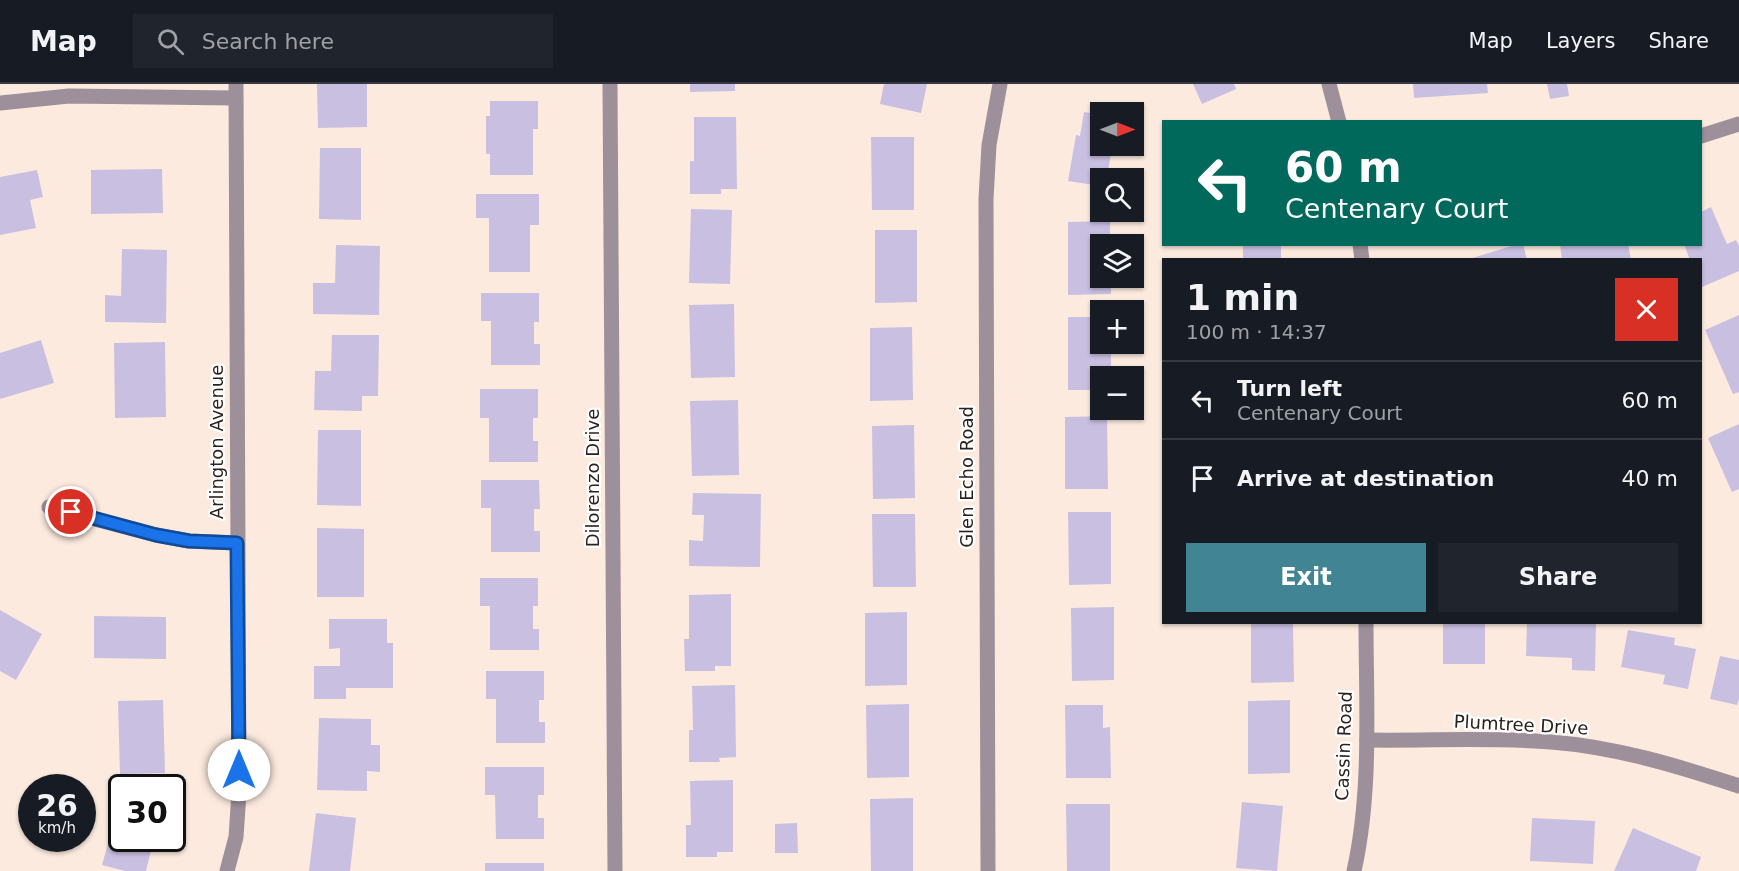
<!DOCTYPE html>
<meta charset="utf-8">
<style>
:root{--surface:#171b24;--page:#20242c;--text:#f1f3f6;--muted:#9ea1a6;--line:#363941;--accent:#418494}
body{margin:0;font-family:"DejaVu Sans",sans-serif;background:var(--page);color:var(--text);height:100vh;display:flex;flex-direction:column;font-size:22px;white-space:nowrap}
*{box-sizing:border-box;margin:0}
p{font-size:20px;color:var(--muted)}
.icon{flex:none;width:33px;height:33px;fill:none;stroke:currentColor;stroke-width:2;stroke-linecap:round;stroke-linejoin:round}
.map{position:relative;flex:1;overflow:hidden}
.details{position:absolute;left:1162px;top:174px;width:540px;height:366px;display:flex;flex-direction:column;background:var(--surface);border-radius:0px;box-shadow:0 2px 4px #0004}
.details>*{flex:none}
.banner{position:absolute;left:1162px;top:36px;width:540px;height:126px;border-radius:0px;box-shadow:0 2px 4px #0004;background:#00695c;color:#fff;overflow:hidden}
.needle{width:39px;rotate:90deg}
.fabs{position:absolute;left:1090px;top:18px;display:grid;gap:12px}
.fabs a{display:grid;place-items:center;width:54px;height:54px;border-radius:0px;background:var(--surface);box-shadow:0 2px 4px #0004;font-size:30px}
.speed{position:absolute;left:18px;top:690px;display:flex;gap:12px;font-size:30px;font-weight:700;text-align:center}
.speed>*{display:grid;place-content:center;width:78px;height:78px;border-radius:50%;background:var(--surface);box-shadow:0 2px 4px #0004;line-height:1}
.speed small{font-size:15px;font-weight:400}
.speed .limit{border:3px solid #111;border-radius:9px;background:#fff;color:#111}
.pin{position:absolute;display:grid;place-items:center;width:51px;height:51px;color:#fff;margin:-26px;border:3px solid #fff;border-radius:50%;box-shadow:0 2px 6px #0007}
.me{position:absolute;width:66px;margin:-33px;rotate:0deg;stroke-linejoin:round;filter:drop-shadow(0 0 4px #0008)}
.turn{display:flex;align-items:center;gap:21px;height:126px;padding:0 24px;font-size:27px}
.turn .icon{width:78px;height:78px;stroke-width:2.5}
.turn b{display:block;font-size:42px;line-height:51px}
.round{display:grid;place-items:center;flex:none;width:63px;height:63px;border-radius:0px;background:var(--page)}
.headline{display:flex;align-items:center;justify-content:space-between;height:102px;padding:0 24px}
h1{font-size:36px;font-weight:700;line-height:45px}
.button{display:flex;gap:12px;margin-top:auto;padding:12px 24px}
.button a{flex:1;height:69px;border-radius:0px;background:var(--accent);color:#fff;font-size:24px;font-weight:700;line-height:69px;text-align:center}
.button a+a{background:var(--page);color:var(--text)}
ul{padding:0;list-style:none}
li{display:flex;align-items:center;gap:18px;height:78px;padding:0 24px;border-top:2px solid var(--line)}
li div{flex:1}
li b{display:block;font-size:22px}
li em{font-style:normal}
header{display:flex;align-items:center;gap:36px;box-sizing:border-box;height:84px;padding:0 30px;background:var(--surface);border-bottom:2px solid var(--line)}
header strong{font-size:28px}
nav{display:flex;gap:33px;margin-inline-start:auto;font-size:21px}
.search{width:420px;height:54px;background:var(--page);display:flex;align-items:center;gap:15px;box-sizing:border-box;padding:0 21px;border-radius:0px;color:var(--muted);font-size:22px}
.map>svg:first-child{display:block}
.building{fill:#c9c0e1}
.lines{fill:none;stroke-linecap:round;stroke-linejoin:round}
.minor{stroke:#9e909a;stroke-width:15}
.route-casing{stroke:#114b97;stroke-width:15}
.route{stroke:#1a73e8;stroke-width:10}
.labels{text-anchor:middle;stroke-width:4.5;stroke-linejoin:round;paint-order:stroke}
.street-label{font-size:18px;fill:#2a221d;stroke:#fff}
</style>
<header>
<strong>Map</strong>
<div class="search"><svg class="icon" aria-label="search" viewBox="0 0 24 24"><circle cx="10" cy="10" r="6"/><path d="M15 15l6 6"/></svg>Search here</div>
<nav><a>Map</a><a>Layers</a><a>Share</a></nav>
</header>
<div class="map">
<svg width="1739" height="787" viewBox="0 0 1739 787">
<rect width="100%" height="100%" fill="#fceadf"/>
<g class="building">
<polygon points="317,0 367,0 367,43 318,44"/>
<polygon points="690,0 735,0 735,7 690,8"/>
<polygon points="884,0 927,0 921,29 880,20"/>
<polygon points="1193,0 1234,0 1236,5 1202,20"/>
<polygon points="1413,0 1487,0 1488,9 1414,14"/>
<polygon points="1547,0 1567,0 1569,12 1550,15"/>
<polygon points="490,17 538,17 538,45 533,45 533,91 490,91 490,70 486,70 486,32 490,32"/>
<polygon points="1084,28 1101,31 1101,62 1112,62 1107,94 1101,94 1101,102 1068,97 1076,51 1080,52"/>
<polygon points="694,33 736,33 737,105 721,105 721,110 690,110 690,77 694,77"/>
<polygon points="871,53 914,53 914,126 872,126"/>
<polygon points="320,64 361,64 361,136 319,135"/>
<polygon points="162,85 163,129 91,130 91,86"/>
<polygon points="37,86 43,113 30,116 36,144 0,151 0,93"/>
<polygon points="476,110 539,110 539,141 530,141 530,188 489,188 489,134 476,134"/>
<polygon points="1711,123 1727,160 1736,156 1739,162 1739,187 1702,203 1701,176 1690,176 1684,160 1701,160 1701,128"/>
<polygon points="691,125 732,126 730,200 689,199"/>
<polygon points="1110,137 1110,160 1101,160 1101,194 1111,194 1111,210 1068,211 1068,138"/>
<polygon points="875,146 917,146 917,218 875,219"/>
<rect x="1243" y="160" width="38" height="16"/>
<polygon points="1518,160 1523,160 1527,176 1466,176"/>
<polygon points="1560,160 1628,160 1631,176 1562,176"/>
<polygon points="336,161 380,162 379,231 313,230 313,199 335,199"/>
<polygon points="122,165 167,166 166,239 105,238 105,211 121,212"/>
<polygon points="481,209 539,209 539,238 534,238 534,260 540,260 540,281 491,281 491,237 481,237"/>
<polygon points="734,220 735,293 691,294 689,221"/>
<polygon points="1739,231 1739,308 1733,310 1705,246"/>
<polygon points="1068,233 1101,233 1101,260 1111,260 1111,292 1101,292 1101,306 1068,306"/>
<polygon points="912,243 913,316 870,317 870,244"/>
<polygon points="332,251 379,251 378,312 362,312 362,327 314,326 315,287 331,287"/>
<polygon points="41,256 54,299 0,315 0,269"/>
<polygon points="165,258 166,333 115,334 114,259"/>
<polygon points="480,305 538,305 538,334 533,334 533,357 538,357 538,378 489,378 489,334 480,334"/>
<polygon points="738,316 739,391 692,392 690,317"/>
<polygon points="1107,332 1108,405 1065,405 1065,333"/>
<polygon points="1739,340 1739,405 1732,408 1708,354"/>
<polygon points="914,341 915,414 873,415 872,342"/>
<polygon points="318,346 361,346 361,422 317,421"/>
<polygon points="481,396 539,396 540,425 534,425 534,447 540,447 540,468 491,468 491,424 481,424"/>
<polygon points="693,409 761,410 760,483 689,482 689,456 703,457 704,431 692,431"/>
<polygon points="1068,428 1111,428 1111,500 1069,501"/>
<polygon points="872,430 915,430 916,503 873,503"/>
<polygon points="317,444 364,445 364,513 317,513"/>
<polygon points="480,494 538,494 538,522 533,522 533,545 539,545 539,566 490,566 490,522 480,522"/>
<polygon points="731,510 731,582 715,582 715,587 685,587 684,555 689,555 689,511"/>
<polygon points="1114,523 1114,596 1072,597 1071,524"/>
<polygon points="0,526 42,550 16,596 0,587"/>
<polygon points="907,528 907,601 865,602 865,529"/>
<polygon points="94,532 166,533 166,575 94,574"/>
<polygon points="329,535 387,535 387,559 393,559 393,604 346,604 346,615 314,615 314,582 340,582 340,564 329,565"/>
<polygon points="1251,538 1293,538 1294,598 1251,599"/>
<rect x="1443" y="538" width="42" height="42"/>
<polygon points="1527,538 1596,539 1595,587 1572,586 1572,574 1526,572"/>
<polygon points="1628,546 1675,554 1674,561 1696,565 1688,605 1663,600 1665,591 1621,583"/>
<polygon points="1720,572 1739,576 1739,615 1737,621 1710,615"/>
<polygon points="486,587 544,587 544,616 539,616 539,638 545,638 545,659 496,659 496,615 486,615"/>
<polygon points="735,601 736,673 719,674 720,678 689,678 689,646 693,646 692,602"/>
<polygon points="163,616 165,689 120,690 118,617"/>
<polygon points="1290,616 1290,689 1248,690 1248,617"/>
<polygon points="909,620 909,693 867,694 866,621"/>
<polygon points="1065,621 1103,621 1103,644 1110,643 1111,694 1066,694"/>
<polygon points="319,634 371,635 371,661 380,661 380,688 367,687 367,707 317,706"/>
<polygon points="485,683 544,683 544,711 538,711 538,734 544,734 544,755 496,755 495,711 485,711"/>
<polygon points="733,696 733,768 717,768 717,773 686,773 686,741 691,741 690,697"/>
<polygon points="122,710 122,754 154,754 146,787 125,787 102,781"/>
<polygon points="913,714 913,787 871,787 870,715"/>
<polygon points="1242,718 1283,722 1277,787 1236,784"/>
<polygon points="1066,720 1110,720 1110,787 1067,787"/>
<polygon points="316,729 356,734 350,787 309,787"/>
<polygon points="1532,734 1595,737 1593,780 1530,777"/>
<polygon points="797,739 798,769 775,769 775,740"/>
<polygon points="1633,744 1701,773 1696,787 1614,787"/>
<rect x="485" y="779" width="59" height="8"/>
</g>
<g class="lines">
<g class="minor">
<polyline points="610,0 615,787"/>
<polyline points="1329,0 1339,38"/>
<polyline points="0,19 69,12 235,14"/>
<polyline points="1701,52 1739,40"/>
<polyline points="1360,160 1362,176"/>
<polyline points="49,423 156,451 189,457 237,459"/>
<path d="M1367 656C1428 657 1490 653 1551 658 1616 663 1678 682 1739 702"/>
<polyline points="227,787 236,753 239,709 236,0"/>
<polyline points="988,787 986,115 989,61 1000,0"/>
<path d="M1354 787C1372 706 1366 620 1366 538"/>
</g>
</g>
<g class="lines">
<g class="route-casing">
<polyline id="route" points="71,428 156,451 189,457 237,459 239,686"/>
</g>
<use href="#route" class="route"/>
</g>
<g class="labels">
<g class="street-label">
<text transform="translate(217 358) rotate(-90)" y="6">Arlington Avenue</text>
<text transform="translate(967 393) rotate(-90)" y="6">Glen Echo Road</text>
<text transform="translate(593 394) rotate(-90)" y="6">Dilorenzo Drive</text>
<text transform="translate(1521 641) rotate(3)" y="6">Plumtree Drive</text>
<text transform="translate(1344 662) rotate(-88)" y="6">Cassin Road</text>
</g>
</g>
</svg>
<div class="fabs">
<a><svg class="needle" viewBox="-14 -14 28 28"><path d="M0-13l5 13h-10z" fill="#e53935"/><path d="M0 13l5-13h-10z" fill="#9ea1a6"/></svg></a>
<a><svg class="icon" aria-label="search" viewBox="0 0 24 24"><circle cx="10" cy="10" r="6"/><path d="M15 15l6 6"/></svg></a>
<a><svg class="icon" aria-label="layers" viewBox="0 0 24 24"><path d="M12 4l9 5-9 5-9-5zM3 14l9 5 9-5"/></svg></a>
<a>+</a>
<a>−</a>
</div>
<div class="speed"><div>26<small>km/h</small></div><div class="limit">30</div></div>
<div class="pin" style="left:71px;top:428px;background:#d93025"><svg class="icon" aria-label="arrive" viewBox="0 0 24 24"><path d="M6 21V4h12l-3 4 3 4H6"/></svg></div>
<svg class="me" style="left:239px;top:686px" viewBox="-20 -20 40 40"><circle r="19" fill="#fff"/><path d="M0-13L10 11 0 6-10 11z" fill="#1a73e8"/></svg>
<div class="banner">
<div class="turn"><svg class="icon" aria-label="left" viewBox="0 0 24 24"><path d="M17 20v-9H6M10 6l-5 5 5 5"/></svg><div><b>60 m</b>Centenary Court</div></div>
</div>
<section class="details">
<div class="headline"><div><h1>1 min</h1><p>100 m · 14:37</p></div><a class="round" style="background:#d93025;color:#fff"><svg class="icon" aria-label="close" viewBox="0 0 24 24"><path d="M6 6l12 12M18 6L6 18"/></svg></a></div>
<ul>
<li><svg class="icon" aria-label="left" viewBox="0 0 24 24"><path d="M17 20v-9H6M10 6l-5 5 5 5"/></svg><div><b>Turn left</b><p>Centenary Court</p></div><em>60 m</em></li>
<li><svg class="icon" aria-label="arrive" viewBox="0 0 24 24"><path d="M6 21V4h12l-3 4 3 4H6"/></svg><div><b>Arrive at destination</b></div><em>40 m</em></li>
</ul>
<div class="button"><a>Exit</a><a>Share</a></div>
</section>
</div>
